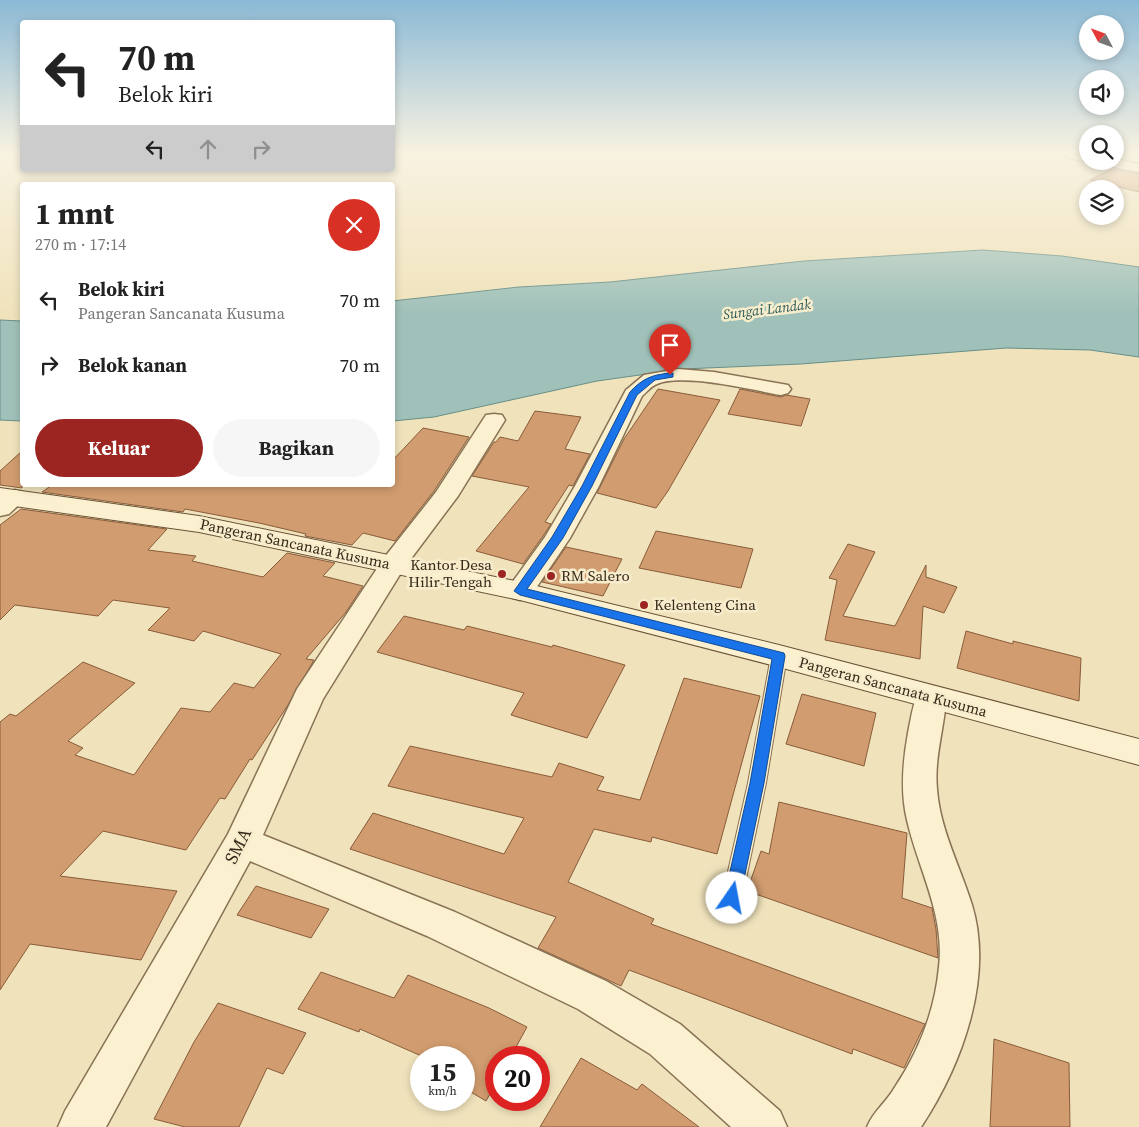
<!DOCTYPE html>
<html lang="id">
<meta charset="utf-8">
<style>
:root{--surface:#fff;--page:#f6f6f6;--text:#222;--muted:#767676;--accent:#9c2521}
body{margin:0;font-family:"Source Serif 4",serif;background:var(--page);color:var(--text);height:100vh;display:flex;flex-direction:column;font-size:19px;white-space:nowrap}
*{box-sizing:border-box;margin:0}
p{font-size:16px;color:var(--muted)}
.icon{flex:none;width:28px;height:28px;fill:none;stroke:currentColor;stroke-width:2;stroke-linecap:round;stroke-linejoin:round}
.map{position:relative;flex:1;overflow:hidden}
.details{position:absolute;left:20px;top:182px;width:375px;height:305px;display:flex;flex-direction:column;background:var(--surface);border-radius:5px;box-shadow:0 2px 8px #0003}
.details>*{flex:none}
.hud{position:absolute;left:20px;top:20px;width:375px;height:152px;border-radius:5px;box-shadow:0 2px 8px #0003;background:#fff;color:var(--text);overflow:hidden}
.needle{width:32px;rotate:311deg}
.buttons{position:absolute;left:1079px;top:15px;display:grid;gap:10px}
.buttons a{display:grid;place-items:center;width:45px;height:45px;border-radius:50%;background:var(--surface);box-shadow:0 2px 8px #0003;font-size:25px}
.speed{position:absolute;left:410px;top:1046px;display:flex;gap:10px;font-size:25px;font-weight:700;text-align:center}
.speed>*{display:grid;place-content:center;width:65px;height:65px;border-radius:50%;background:var(--surface);box-shadow:0 2px 8px #0003;line-height:1}
.speed small{font-size:12px;font-weight:400}
.speed .limit{border:8px solid #d22;background:#fff;color:#111}
.pin{position:absolute;display:grid;place-items:center;width:42px;height:42px;color:#fff;margin:-51px -21px;border-radius:50% 50% 50% 0;rotate:-45deg;box-shadow:0 0 5px #0007}
.pin .icon{rotate:45deg}
.me{position:absolute;width:55px;margin:-28px;rotate:12deg;stroke-linejoin:round;filter:drop-shadow(0 0 4px #0008)}
.turn{display:flex;align-items:center;gap:18px;height:105px;padding:0 15px;font-size:22px}
.turn .icon{width:65px;height:65px;stroke-width:2.5}
.turn b{display:block;font-size:35px;line-height:42px}
.lanes{display:flex;align-items:center;height:48px;padding:0 15px;background:#0003;justify-content:center;gap:25px;direction:ltr}
.lanes .off{opacity:.35}
.round{display:grid;place-items:center;flex:none;width:52px;height:52px;border-radius:26px;background:var(--page)}
.overview{display:flex;align-items:center;justify-content:space-between;height:85px;padding:0 15px}
h1{font-size:30px;font-weight:700;line-height:38px}
.button{display:flex;gap:10px;margin-top:auto;padding:10px 15px}
.button a{flex:1;height:58px;border-radius:30px;background:var(--accent);color:#fff;font-size:20px;font-weight:700;line-height:58px;text-align:center}
.button a+a{background:var(--page);color:var(--text)}
ul{padding:0;list-style:none}
li{display:flex;align-items:center;gap:15px;height:65px;padding:0 15px}
li div{flex:1}
li b{display:block;font-size:19px}
li em{font-style:normal}
.map>svg:first-child{display:block}
.water{fill:#a0c1b9;stroke:#678f87}
.building{fill:#d19c6f;stroke:#895c39}
.lines{fill:none;stroke-linecap:round;stroke-linejoin:round}
.lane-casing{stroke:#897255;stroke-width:2}
.street-casing{stroke:#897255;stroke-width:3}
.secondary-casing{stroke:#6a5338;stroke-width:2}
.lane{fill:#fbf0cf;fill-rule:evenodd}
.street{fill:#fbf0cf;fill-rule:evenodd}
.secondary{fill:#fbf0cf;fill-rule:evenodd}
.route{fill:#1a73e8;stroke:#114b97}
.poi-dot{fill:#9c2521;stroke:#f7edcc;stroke-width:2}
.labels{text-anchor:middle;stroke-width:5;stroke-linejoin:round;paint-order:stroke}
.far-water-label{font-size:14px;font-style:italic;fill:#295857;stroke:#f7edcc}
.street-label{font-size:15px;fill:#37291a;stroke:#f7edcc}
.poi-label{font-size:15px;fill:#37291a;stroke:#f7edcc;text-anchor:start}
.near-street-label{font-size:18px;fill:#37291a;stroke:#f7edcc}
</style>
<div class="map">
<svg width="1139" height="1127" viewBox="0 0 1139 1127">
<rect width="100%" height="100%" fill="#f0e3bc"/>
<g class="water">
<polygon points="983,250 1062,256 1139,267 1139,357 1090,350 1006,348 801,364 683,369 597,381 434,417 393,421 392,301 519,287 610,282 804,261"/>
<polygon points="0,320 22,321 22,421 0,420"/>
</g>
<g class="building">
<polygon points="1112,169 1139,174 1139,192 1090,180"/>
<polygon points="658,389 720,400 668,491 656,508 597,493 624,439"/>
<polygon points="740,389 781,397 786,395 810,399 801,426 728,414"/>
<polygon points="535,411 581,417 565,449 590,454 573,486 569,485 545,522 551,524 543,536 523,564 476,551 529,487 472,476 494,442 496,442 500,437 518,441"/>
<polygon points="423,428 469,437 434,491 395,541 363,533 352,545 305,536 306,534 259,523 185,509 183,512 42,492 52,485 392,485 392,461"/>
<polygon points="22,451 22,488 0,485 0,471"/>
<polygon points="21,509 167,529 148,550 196,556 192,561 263,577 287,553 335,563 323,576 363,586 346,612 306,659 314,660 288,705 252,760 250,759 225,799 220,798 186,850 103,831 60,876 177,891 141,960 30,944 0,990 0,722 10,714 16,716 83,662 135,683 68,741 83,748 75,755 134,775 181,708 210,712 234,683 254,688 281,654 203,631 194,641 148,630 170,608 113,600 98,616 15,605 0,620 0,525"/>
<polygon points="656,531 753,549 741,588 639,568"/>
<polygon points="848,544 875,552 843,616 895,626 926,565 926,577 957,587 944,613 923,606 920,659 825,640 837,580 829,578"/>
<polygon points="566,547 622,559 603,596 542,582"/>
<polygon points="404,616 464,630 467,626 552,647 553,645 625,665 587,738 511,715 524,693 377,652"/>
<polygon points="966,631 1013,644 1013,641 1081,658 1079,701 957,668"/>
<polygon points="684,678 760,696 717,854 652,837 651,842 594,829 568,882 654,919 651,924 925,1024 904,1068 853,1049 852,1054 629,970 621,986 538,948 556,917 350,849 373,813 504,854 524,818 388,786 410,746 552,777 559,763 604,777 597,790 640,800"/>
<polygon points="802,694 876,713 864,766 786,744"/>
<polygon points="779,802 907,833 902,898 932,908 936,929 938,958 747,891 761,851 769,854"/>
<polygon points="256,886 329,909 311,938 237,915"/>
<polygon points="321,972 394,998 408,975 489,1008 527,1027 510,1058 496,1058 496,1083 486,1101 464,1088 464,1058 426,1058 360,1029 359,1032 298,1009"/>
<polygon points="218,1003 306,1033 283,1074 267,1068 239,1127 185,1127 154,1119 194,1042"/>
<polygon points="994,1039 1069,1063 1070,1127 990,1127"/>
<polygon points="581,1058 637,1090 642,1084 699,1127 540,1127"/>
</g>
<g class="lines">
<g class="lane-casing">
<polygon id="lane" points="779,651 784,652 787,656 766,783 742,898 739,904 732,907 725,904 722,898 748,783 771,656 774,652"/>
</g>
<g class="street-casing">
<g id="street">
<polygon points="1064,154 1088,154 1088,161 1090,161 1088,162 1066,157"/>
<polygon points="1115,159 1139,164 1139,172 1098,164 1097,161 1115,161"/>
<path d="M678 369 714 372 788 385 791 389 788 393 781 395C752 390 683 373 657 384 651 386 647 392 642 396L599 486 570 538 530 597 520 600 510 597 506 591 545 537 575 486 626 390 644 375Z"/>
<polygon points="494,414 502,415 505,420 458,496 404,568 323,699 263,835 455,912 606,981 680,1024 780,1111 787,1127 731,1127 650,1054 578,1009 427,936 250,861 106,1127 58,1127 65,1111 228,834 297,689 384,558 436,492 486,415"/>
<polygon points="15,490 23,492 27,497 9,514 0,516 0,497 7,492"/>
<path d="M931 686 942 689C944 693 946 695 946 699 944 730 934 758 937 789 940 830 960 866 972 905 994 978 962 1065 921 1127H867C874 1110 886 1103 895 1087 919 1051 935 1010 939 967 945 914 918 869 907 820 900 791 903 761 908 733 911 718 913 702 920 689Z"/>
</g>
</g>
<g class="secondary-casing">
<polygon id="secondary" points="0,488 199,516 520,582 779,645 1139,739 1139,765 779,667 520,600 199,532 0,504"/>
</g>
<use href="#lane" class="lane"/>
<use href="#street" class="street"/>
<use href="#secondary" class="secondary"/>
</g>
<linearGradient id="sky" x2="0" y2="1"><stop stop-color="#8bb9d5"/><stop offset="0.49" stop-color="#f8f2e1"/><stop offset="1" stop-color="#f8f2e1" stop-opacity="0"/></linearGradient>
<rect width="1139" height="312" fill="url(#sky)"/>
<path class="route" d="M670 373H673V377L655 380 637 395 592 486 563 538 527 589 784 653 785 656 764 783 740 898 737 903 732 905 726 903 724 898 750 783 772 659 520 595 514 591 552 537 582 486 630 392C643 378 652 375 670 373Z"/>
<g class="poi-dot">
<circle cx="502" cy="574" r="5"/>
<circle cx="551" cy="576" r="5"/>
<circle cx="644" cy="605" r="5"/>
</g>
<g class="labels">
<g class="far-water-label">
<text transform="translate(767 309) rotate(-7)" y="5">Sungai Landak</text>
</g>
<g class="street-label">
<text transform="translate(295 544) rotate(12)" y="5">Pangeran Sancanata Kusuma</text>
<text transform="translate(893 687) rotate(15)" y="5">Pangeran Sancanata Kusuma</text>
</g>
<g class="poi-label">
<text x="492" y="570" text-anchor="end">Kantor Desa<tspan x="492" dy="17">Hilir Tengah</tspan></text>
<text x="561" y="581">RM Salero</text>
<text x="654" y="610">Kelenteng Cina</text>
</g>
<g class="near-street-label">
<text transform="translate(238 846) rotate(-63)" y="6">SMA</text>
</g>
</g>
</svg>
<div class="buttons">
<a><svg class="needle" viewBox="-14 -14 28 28"><path d="M0-13l5 13h-10z" fill="#e53935"/><path d="M0 13l5-13h-10z" fill="#767676"/></svg></a>
<a><svg class="icon" aria-label="sound" viewBox="0 0 24 24"><path d="M4 9h4l5-4v14l-5-4H4zM17 9q2 3 0 6"/></svg></a>
<a><svg class="icon" aria-label="search" viewBox="0 0 24 24"><circle cx="10" cy="10" r="6"/><path d="M15 15l6 6"/></svg></a>
<a><svg class="icon" aria-label="layers" viewBox="0 0 24 24"><path d="M12 4l9 5-9 5-9-5zM3 14l9 5 9-5"/></svg></a>
</div>
<div class="speed"><div>15<small>km/h</small></div><div class="limit">20</div></div>
<div class="pin" style="left:670px;top:375px;background:#d93025"><svg class="icon" aria-label="arrive" viewBox="0 0 24 24"><path d="M6 21V4h12l-3 4 3 4H6"/></svg></div>
<svg class="me" style="left:732px;top:898px" viewBox="-20 -20 40 40"><circle r="19" fill="#fff"/><path d="M0-13L10 11 0 6-10 11z" fill="#1a73e8"/></svg>
<div class="hud">
<div class="turn"><svg class="icon" aria-label="left" viewBox="0 0 24 24"><path d="M17 20v-9H6M10 6l-5 5 5 5"/></svg><div><b>70 m</b>Belok kiri</div></div>
<div class="lanes"><svg class="icon" aria-label="left" viewBox="0 0 24 24"><path d="M17 20v-9H6M10 6l-5 5 5 5"/></svg><svg class="icon off" aria-label="ahead" viewBox="0 0 24 24"><path d="M12 20V5M6 11l6-6 6 6"/></svg><svg class="icon off" aria-label="right" viewBox="0 0 24 24"><path d="M7 20v-9h11M14 6l5 5-5 5"/></svg></div>
</div>
<section class="details">
<div class="overview"><div><h1>1 mnt</h1><p>270 m · 17:14</p></div><a class="round" style="background:#d93025;color:#fff"><svg class="icon" aria-label="close" viewBox="0 0 24 24"><path d="M6 6l12 12M18 6L6 18"/></svg></a></div>
<ul>
<li><svg class="icon" aria-label="left" viewBox="0 0 24 24"><path d="M17 20v-9H6M10 6l-5 5 5 5"/></svg><div><b>Belok kiri</b><p>Pangeran Sancanata Kusuma</p></div><em>70 m</em></li>
<li><svg class="icon" aria-label="right" viewBox="0 0 24 24"><path d="M7 20v-9h11M14 6l5 5-5 5"/></svg><div><b>Belok kanan</b></div><em>70 m</em></li>
</ul>
<div class="button"><a>Keluar</a><a>Bagikan</a></div>
</section>
</div>
